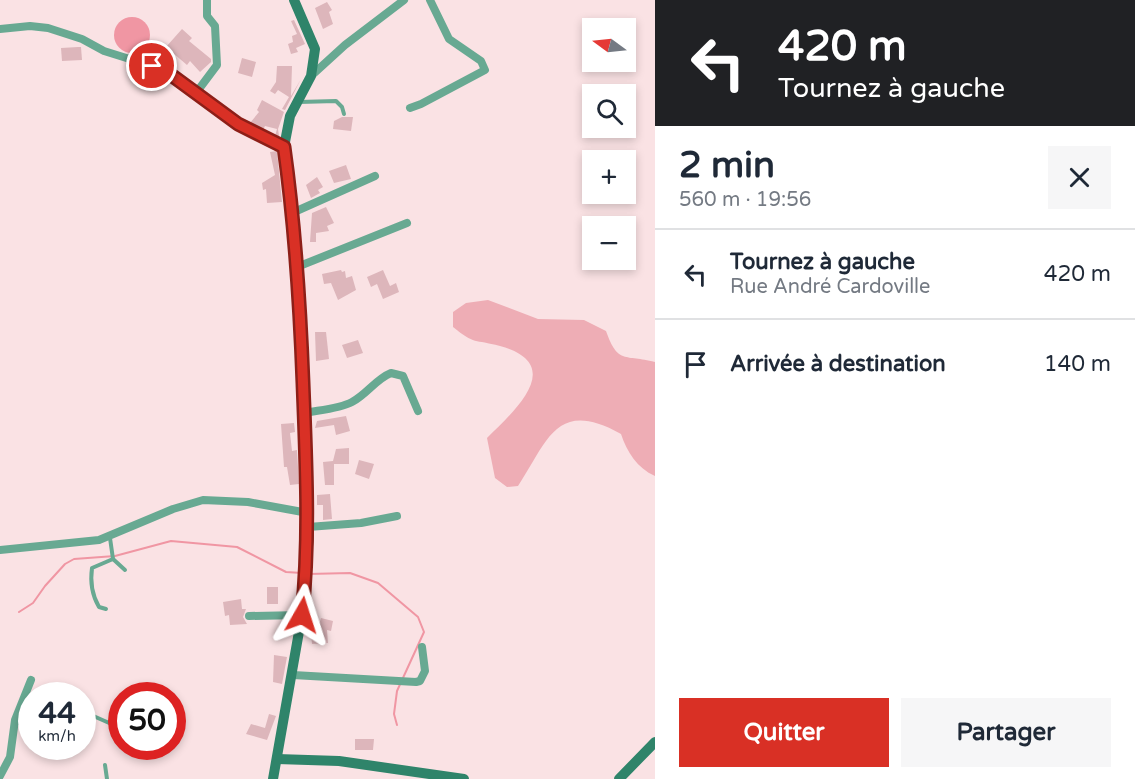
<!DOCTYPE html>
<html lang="fr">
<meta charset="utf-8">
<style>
:root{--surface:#fff;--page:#f6f6f7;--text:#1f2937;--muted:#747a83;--line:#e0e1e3;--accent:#d93025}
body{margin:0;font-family:"Varela Round",sans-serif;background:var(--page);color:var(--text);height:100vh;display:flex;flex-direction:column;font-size:22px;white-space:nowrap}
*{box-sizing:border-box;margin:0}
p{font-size:20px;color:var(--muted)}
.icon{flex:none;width:33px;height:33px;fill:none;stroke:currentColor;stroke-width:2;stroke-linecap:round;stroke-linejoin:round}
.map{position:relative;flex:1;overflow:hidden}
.details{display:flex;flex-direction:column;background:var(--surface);width:480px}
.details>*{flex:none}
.top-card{background:#202124;color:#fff;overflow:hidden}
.needle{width:39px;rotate:285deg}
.fabs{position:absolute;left:582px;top:18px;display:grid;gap:12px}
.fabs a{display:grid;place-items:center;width:54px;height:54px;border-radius:0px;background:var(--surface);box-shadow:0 3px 9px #0003;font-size:30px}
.speed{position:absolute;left:18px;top:682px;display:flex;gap:12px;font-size:30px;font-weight:700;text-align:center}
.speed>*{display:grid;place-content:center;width:78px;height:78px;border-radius:50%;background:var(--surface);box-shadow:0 3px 9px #0003;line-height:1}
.speed small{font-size:15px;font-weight:400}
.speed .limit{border:9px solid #d22;background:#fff;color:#111}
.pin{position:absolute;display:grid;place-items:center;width:51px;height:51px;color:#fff;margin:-26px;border:3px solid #fff;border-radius:50%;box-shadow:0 2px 6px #0007}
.me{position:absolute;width:66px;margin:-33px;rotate:6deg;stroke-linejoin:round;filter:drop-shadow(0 0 4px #0008)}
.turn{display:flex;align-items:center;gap:21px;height:126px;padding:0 24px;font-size:27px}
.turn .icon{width:78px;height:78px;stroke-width:2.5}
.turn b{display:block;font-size:42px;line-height:51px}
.round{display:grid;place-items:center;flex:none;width:63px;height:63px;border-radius:0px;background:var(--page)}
.summary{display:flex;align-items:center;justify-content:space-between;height:102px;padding:0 24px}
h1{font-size:36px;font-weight:700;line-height:45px}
.primary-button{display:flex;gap:12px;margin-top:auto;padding:12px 24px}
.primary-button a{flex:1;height:69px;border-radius:0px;background:var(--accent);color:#fff;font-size:24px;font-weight:700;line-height:69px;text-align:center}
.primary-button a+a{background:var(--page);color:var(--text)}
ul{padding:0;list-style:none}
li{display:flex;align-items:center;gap:18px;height:90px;padding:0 24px;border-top:2px solid var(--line)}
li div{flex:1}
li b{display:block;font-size:22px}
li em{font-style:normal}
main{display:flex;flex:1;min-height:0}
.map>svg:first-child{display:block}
.green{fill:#eeadb5}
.water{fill:#f096a3}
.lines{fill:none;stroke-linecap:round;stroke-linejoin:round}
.stream{stroke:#f096a3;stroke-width:2}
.building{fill:#ddb6bb}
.lane{stroke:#68a992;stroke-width:4}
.street{stroke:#68a992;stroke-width:8}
.secondary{stroke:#2f846a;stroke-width:10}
.route-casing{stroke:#8d1f18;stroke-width:15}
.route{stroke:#d93025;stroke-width:10}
</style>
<main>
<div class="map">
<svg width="655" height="779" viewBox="0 0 655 779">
<rect width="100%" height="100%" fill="#fae2e4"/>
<path class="green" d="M488 300 538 319 584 320 606 331C618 365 625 354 655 362V476C637 468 627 452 621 434 556 398 548 441 518 486L507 487 495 478 487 438C515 410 567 365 500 346 474 339 475 345 453 327V312L466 303Z"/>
<circle class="water" cx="132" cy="35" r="18"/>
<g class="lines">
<g class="stream">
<polyline points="308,574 350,573 378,583 418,617 424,632 397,691 394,714 397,725"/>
<polyline points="19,612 33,603 45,586 65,564 74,559 115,556 171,541 237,547 286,572 302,573"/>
</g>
</g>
<g class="building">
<polygon points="327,2 332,10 329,12 333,24 323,29 315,8"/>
<polygon points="294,20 305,44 296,48 298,52 291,54 288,44 293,42 292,36 297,34 291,21"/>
<polygon points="182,29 192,38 189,41 211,59 211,62 200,72 190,61 187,65 166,47"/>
<polygon points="78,47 81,47 82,60 62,61 61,48"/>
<polygon points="242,58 256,62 252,77 238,73"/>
<polygon points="277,66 292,66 291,96 301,79 285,110 282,109 289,97 278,90 275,94 270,91 276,82"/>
<polygon points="262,100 284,112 278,129 279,136 275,136 277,129 265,126 263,130 250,123 259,112 257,110"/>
<polygon points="342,117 353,117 351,131 333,129 334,121"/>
<polygon points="277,151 282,202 267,203 266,189 263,190 262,183 275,175 270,152"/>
<polygon points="346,165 351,179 334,183 329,171"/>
<polygon points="317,177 323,187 318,190 320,193 311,198 306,185"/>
<polygon points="326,207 334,223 327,226 329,231 316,233 316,242 310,242 312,213"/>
<polygon points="341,270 342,272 345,271 346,278 352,276 356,290 338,300 331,283 324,284 322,274"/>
<polygon points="383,270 390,286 396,283 399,292 383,299 377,284 371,287 367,277"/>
<polygon points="315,332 326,332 329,359 316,361"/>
<polygon points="358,340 363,353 347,358 342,345"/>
<polygon points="346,416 350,431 336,435 334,425 315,428 317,421"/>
<polygon points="294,423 295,432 290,433 292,451 297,450 299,484 290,485 287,467 284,467 281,424"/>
<polygon points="349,448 349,464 334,464 334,485 325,485 323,462 333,461 336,449"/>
<polygon points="359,460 374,464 369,479 355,474"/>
<polygon points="330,494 332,519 323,520 323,505 317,505 317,495"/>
<rect x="267" y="587" width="11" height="17"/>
<polygon points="241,599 242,609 246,609 243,617 247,624 230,625 229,615 225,616 223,602"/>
<polygon points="321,618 333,621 331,631 327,630 328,643 312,644 311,633 317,633"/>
<polygon points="274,655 287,657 282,684 273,682"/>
<polygon points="269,714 276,716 267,740 246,734 251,724 265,728"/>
<polygon points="355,739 374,739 373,750 355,750"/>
</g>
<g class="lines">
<g class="lane">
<polyline points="299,102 336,101 342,107 344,114"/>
<polyline points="113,559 125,570"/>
<path d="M106 609 99 607C92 595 90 582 92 568L113 559 110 538"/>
<polyline points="82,711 116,726"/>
<polyline points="15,724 32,719"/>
<polyline points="105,765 107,779"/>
</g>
<g class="street">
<polyline points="0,29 30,26 48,28 82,39 104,51 152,66 174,77 238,124 284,147"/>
<polyline points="311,76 345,45 404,0"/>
<polyline points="196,93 217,65 215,26 207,16 207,0"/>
<polyline points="410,108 421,104 485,70 481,61 449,39 430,0"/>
<polyline points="292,213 375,176"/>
<polyline points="297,267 407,223"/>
<path d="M304 413C319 410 339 409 352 402 367 394 376 379 391 373L403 376 418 411"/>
<polyline points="308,527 361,523 397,516"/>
<polyline points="0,550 99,540 173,509 203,500 248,502 308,513"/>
<polyline points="249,616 302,615"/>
<polyline points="293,675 416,682 420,681 425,671 422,647"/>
<polyline points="0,776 10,757 15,720 31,680"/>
</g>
<g class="secondary">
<polyline points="277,759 339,761 464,779"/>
<polyline points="273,779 300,626 309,536 300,309 284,147 290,116 311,76 315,49 294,0"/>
<polyline points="619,779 655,742"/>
</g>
</g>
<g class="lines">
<g class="route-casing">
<path id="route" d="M152 66 174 77 238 124 284 147C295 225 300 304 303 383 306 461 310 537 302 615"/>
</g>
<use href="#route" class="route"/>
</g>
</svg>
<div class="fabs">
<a><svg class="needle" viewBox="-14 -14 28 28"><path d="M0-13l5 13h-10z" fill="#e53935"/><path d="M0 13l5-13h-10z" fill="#747a83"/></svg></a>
<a><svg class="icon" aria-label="search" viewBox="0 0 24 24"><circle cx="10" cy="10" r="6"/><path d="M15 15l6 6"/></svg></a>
<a>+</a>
<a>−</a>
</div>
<div class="speed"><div>44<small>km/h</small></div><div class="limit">50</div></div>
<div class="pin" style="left:152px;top:66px;background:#d93025"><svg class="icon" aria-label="arrive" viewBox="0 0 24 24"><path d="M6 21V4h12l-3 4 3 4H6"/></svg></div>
<svg class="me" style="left:302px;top:615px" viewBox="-20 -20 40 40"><path d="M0-17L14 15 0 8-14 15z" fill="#d93025" stroke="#fff" stroke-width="4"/></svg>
</div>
<section class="details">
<div class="top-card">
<div class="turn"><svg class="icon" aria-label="left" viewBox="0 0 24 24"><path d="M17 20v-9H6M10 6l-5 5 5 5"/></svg><div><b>420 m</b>Tournez à gauche</div></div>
</div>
<div class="summary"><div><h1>2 min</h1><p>560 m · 19:56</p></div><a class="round"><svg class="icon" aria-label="close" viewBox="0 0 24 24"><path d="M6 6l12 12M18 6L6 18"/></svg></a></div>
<ul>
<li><svg class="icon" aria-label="left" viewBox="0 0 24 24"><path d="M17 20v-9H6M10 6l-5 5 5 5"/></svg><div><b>Tournez à gauche</b><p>Rue André Cardoville</p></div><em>420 m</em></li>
<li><svg class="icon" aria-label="arrive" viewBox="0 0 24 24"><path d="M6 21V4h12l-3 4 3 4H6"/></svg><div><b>Arrivée à destination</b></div><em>140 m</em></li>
</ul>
<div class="primary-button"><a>Quitter</a><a>Partager</a></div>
</section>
</main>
